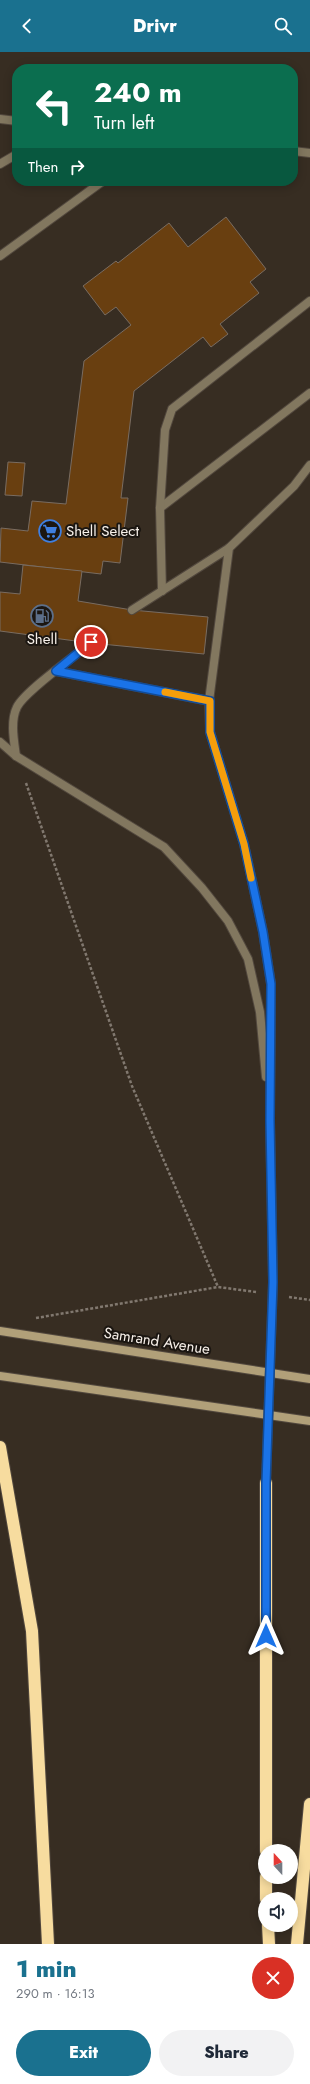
<!DOCTYPE html>
<meta charset="utf-8">
<style>
:root{--surface:#fff;--page:#f2f2f3;--text:#1f2937;--muted:#747a83;--accent:#1a718f}
body{margin:0;font-family:Jost,sans-serif;background:var(--page);color:var(--text);height:100vh;display:flex;flex-direction:column;font-size:15px;white-space:nowrap}
*{box-sizing:border-box;margin:0}
p{font-size:13px;color:var(--muted)}
.icon{flex:none;width:22px;height:22px;fill:none;stroke:currentColor;stroke-width:2;stroke-linecap:round;stroke-linejoin:round}
.map{position:relative;height:1892px;overflow:hidden}
.details{display:flex;flex-direction:column;background:var(--surface);flex:1}
.details>*{flex:none}
.top-card{position:absolute;left:12px;top:12px;width:286px;height:122px;border-radius:16px;box-shadow:0 2px 10px #0003;background:#0b6e4f;color:#fff;overflow:hidden}
.needle{width:26px;rotate:339deg}
.fabs{position:absolute;left:258px;top:1792px;display:grid;gap:8px}
.fabs a{display:grid;place-items:center;width:40px;height:40px;border-radius:50%;background:var(--surface);box-shadow:0 2px 10px #0003;font-size:20px}
.pin{position:absolute;display:grid;place-items:center;width:34px;height:34px;color:#fff;margin:-17px;border:2px solid #fff;border-radius:50%;box-shadow:0 1px 4px #0007}
.me{position:absolute;width:44px;margin:-22px;rotate:0deg;stroke-linejoin:round;filter:drop-shadow(0 0 3px #0008)}
.turn{display:flex;align-items:center;gap:14px;height:84px;padding:0 16px;font-size:18px}
.turn .icon{width:52px;height:52px;stroke-width:2.5}
.turn b{display:block;font-size:28px;line-height:34px}
.then{display:flex;align-items:center;height:38px;padding:0 16px;background:#0003;gap:8px;font-size:15px}
.round{display:grid;place-items:center;flex:none;width:42px;height:42px;border-radius:21px;background:var(--page)}
.headline{display:flex;align-items:center;justify-content:space-between;height:68px;padding:0 16px}
h1{font-size:24px;font-weight:800;line-height:30px;color:var(--accent)}
.primary-button{display:flex;gap:8px;margin-top:auto;padding:8px 16px}
.primary-button a{flex:1;height:46px;border-radius:24px;background:var(--accent);color:#fff;font-size:16px;font-weight:800;line-height:46px;text-align:center}
.primary-button a+a{background:var(--page);color:var(--text)}
header{display:flex;justify-content:space-between;align-items:center;height:52px;padding:0 16px;background:var(--accent);color:#fff;font-size:18px;font-weight:800}
.map>svg:first-child{display:block}
.building{fill:#693f10;stroke:#796c61}
.lines{fill:none;stroke-linecap:round;stroke-linejoin:round}
.service-casing{stroke:#52483e;stroke-width:10}
.secondary-casing{stroke:#52483e;stroke-width:10}
.motorway-casing{stroke:#52483e;stroke-width:14}
.path{stroke:#81786f;stroke-width:2.5;stroke-dasharray:3 2;stroke-linecap:butt}
.service{stroke:#82775f;stroke-width:8}
.secondary{stroke:#b1a079;stroke-width:8}
.motorway{stroke:#f7dc9f;stroke-width:12}
.service-bridge-casing{stroke:#52483e;stroke-width:10;stroke-linecap:butt}
.service-bridge{stroke:#82775f;stroke-width:8}
.route-casing{stroke:#114b97;stroke-width:10}
.route{stroke:#1a73e8;stroke-width:7}
.slow{stroke:#f59e0b;stroke-width:7}
.labels{text-anchor:middle;stroke-width:4;stroke-linejoin:round;paint-order:stroke}
.poi-label{font-size:15px;fill:#f8f1ea;stroke:#1b1611;text-anchor:start}
.street-label{font-size:15px;fill:#f8f1ea;stroke:#1b1611}
</style>
<header><svg class="icon" aria-label="back" viewBox="0 0 24 24"><path d="M15 5l-7 7 7 7"/></svg>Drivr<svg class="icon" aria-label="search" viewBox="0 0 24 24"><circle cx="10" cy="10" r="6"/><path d="M15 15l6 6"/></svg></header>
<div class="map">
<svg width="310" height="1892" viewBox="0 0 310 1892">
<rect width="100%" height="100%" fill="#372d22"/>
<g class="building">
<polygon points="226,165 266,217 250,230 259,241 220,272 228,282 211,295 203,285 134,339 121,446 128,446 120,511 103,509 101,522 0,510 1,476 28,479 32,449 66,452 84,309 131,273 116,255 105,263 83,234 116,209 118,211 169,171 188,195"/>
<polygon points="8,410 25,411 22,444 5,443"/>
<polygon points="23,513 82,519 78,549 132,558 208,565 204,602 91,591 0,579 0,540 20,542"/>
</g>
<g class="lines">
<g class="service-casing">
<g id="service">
<polyline points="0,67 17,69"/>
<polyline points="293,99 310,101"/>
<polyline points="0,112 17,102"/>
<polyline points="0,204 103,129"/>
<polyline points="160,456 310,341"/>
<polyline points="162,539 160,456 165,378 172,357 310,249"/>
<polyline points="132,558 229,496"/>
<polyline points="56,619 209,649"/>
<polyline points="0,690 16,704 164,795 202,836 228,869 248,907 260,960 266,1025"/>
<path d="M16 704C14 689 10 669 17 655 25 639 75 604 91 591"/>
<polyline points="273,1230 270,1069 271,932 263,880 244,792 210,680 209,649 229,496 294,434 310,413"/>
</g>
</g>
<g class="secondary-casing">
<g id="secondary">
<polyline points="0,1279 310,1327"/>
<polyline points="0,1324 310,1369"/>
</g>
</g>
<g class="motorway-casing">
<g id="motorway">
<polyline points="0,1395 32,1579 48,1892"/>
<polyline points="266,1431 266,1799"/>
<polyline points="266,1825 266,1847"/>
<polyline points="268,1873 269,1892"/>
<polyline points="297,1892 310,1752"/>
</g>
</g>
<g class="path">
<polyline points="26,731 132,1034 218,1235"/>
<polyline points="289,1245 310,1248"/>
<polyline points="36,1266 218,1235 256,1240"/>
</g>
<use href="#service" class="service"/>
<use href="#secondary" class="secondary"/>
<use href="#motorway" class="motorway"/>
<g class="service-bridge-casing">
<polyline id="service-bridge" points="266,1431 273,1230"/>
</g>
<use href="#service-bridge" class="service-bridge"/>
</g>
<g class="lines">
<g class="route-casing">
<polyline id="route" points="91,590 56,619 210,649 210,680 244,792 263,880 271,932 270,1069 273,1230 266,1431 266,1584"/>
</g>
<use href="#route" class="route"/>
<polyline class="slow" points="165,640 210,649 210,680 244,792 251,826"/>
</g>
<defs>
<g id="supermarket-ring" transform="scale(1.15)"><circle r="9.5" fill="#1b1611" stroke="#3f7fe0" stroke-width="1.5"/><path d="M-6-5.5h2.5l.6 2H6L4.5 2H-2.5L-4.4-4H-6ZM-1.5 3.2a1.3 1.3 0 1 0 .1 0ZM3 3.2a1.3 1.3 0 1 0 .1 0Z" fill="#3f7fe0"/></g>
<g id="fuel-ring" transform="scale(1.15)"><circle r="9.5" fill="#1b1611" stroke="#5c6f8a" stroke-width="1.5"/><path d="M-5.5-6h7V0h2V4h1.3V-2.5L3-4.5l.8-.8L6-3V5H2.5V1h-1V6h-7ZM-4.2-4.7v3.2H.2V-4.7Z" fill="#5c6f8a"/></g>
</defs>
<g fill-rule="evenodd">
<use href="#supermarket-ring" x="50" y="479"/>
<use href="#fuel-ring" x="42" y="564"/>
</g>
<g class="labels">
<g class="poi-label">
<text x="66" y="484">Shell Select</text>
<text x="42" y="592" text-anchor="middle">Shell</text>
</g>
<g class="street-label">
<text transform="translate(157 1289) rotate(9)" y="5">Samrand Avenue</text>
</g>
</g>
</svg>
<div class="fabs">
<a><svg class="needle" viewBox="-14 -14 28 28"><path d="M0-13l5 13h-10z" fill="#e53935"/><path d="M0 13l5-13h-10z" fill="#747a83"/></svg></a>
<a><svg class="icon" aria-label="sound" viewBox="0 0 24 24"><path d="M4 9h4l5-4v14l-5-4H4zM17 9q2 3 0 6"/></svg></a>
</div>
<div class="pin" style="left:91px;top:590px;background:#d93025"><svg class="icon" aria-label="arrive" viewBox="0 0 24 24"><path d="M6 21V4h12l-3 4 3 4H6"/></svg></div>
<svg class="me" style="left:266px;top:1584px" viewBox="-20 -20 40 40"><path d="M0-17L14 15 0 8-14 15z" fill="#1a73e8" stroke="#fff" stroke-width="4"/></svg>
<div class="top-card">
<div class="turn"><svg class="icon" aria-label="left" viewBox="0 0 24 24"><path d="M17 20v-9H6M10 6l-5 5 5 5"/></svg><div><b>240 m</b>Turn left</div></div>
<div class="then">Then<svg class="icon" aria-label="right" viewBox="0 0 24 24"><path d="M7 20v-9h11M14 6l5 5-5 5"/></svg></div>
</div>
</div>
<section class="details">
<div class="headline"><div><h1>1 min</h1><p>290 m · 16:13</p></div><a class="round" style="background:#d93025;color:#fff"><svg class="icon" aria-label="close" viewBox="0 0 24 24"><path d="M6 6l12 12M18 6L6 18"/></svg></a></div>
<div class="primary-button"><a>Exit</a><a>Share</a></div>
</section>
